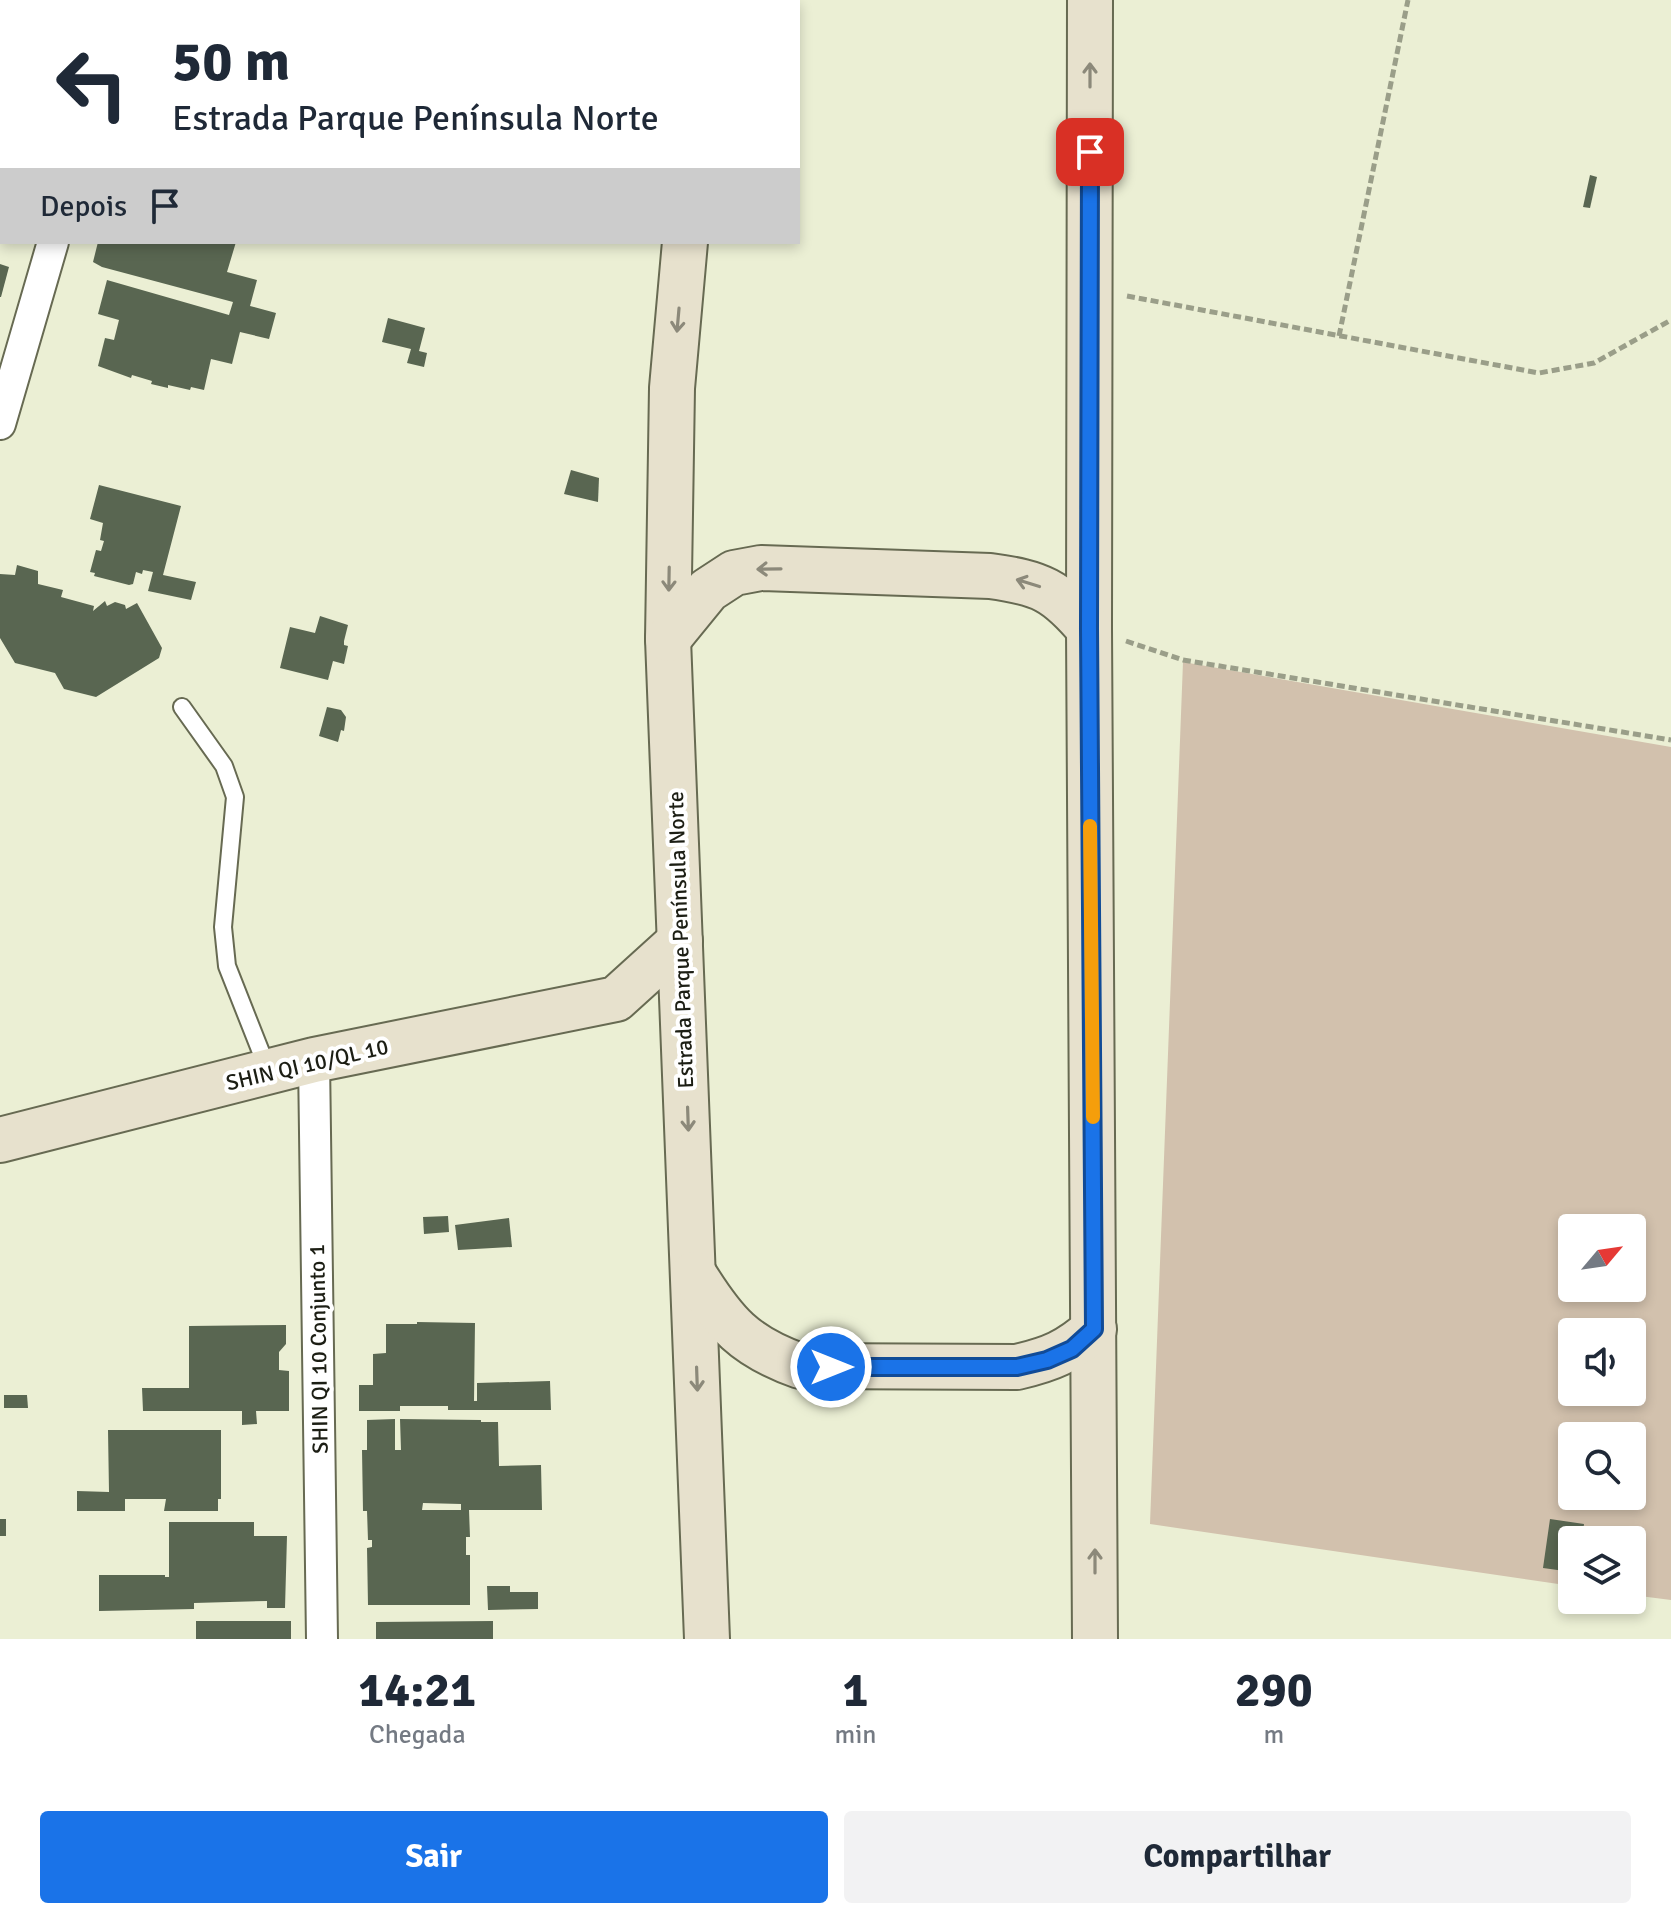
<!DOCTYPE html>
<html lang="pt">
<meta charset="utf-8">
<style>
:root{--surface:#fff;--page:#f2f2f3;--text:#1f2937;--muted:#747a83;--accent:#1a73e8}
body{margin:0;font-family:Signika,sans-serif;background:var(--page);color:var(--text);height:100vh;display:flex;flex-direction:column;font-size:30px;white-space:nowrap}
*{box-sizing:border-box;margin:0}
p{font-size:26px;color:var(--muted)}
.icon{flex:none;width:44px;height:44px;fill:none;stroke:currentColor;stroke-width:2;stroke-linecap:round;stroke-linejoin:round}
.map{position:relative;height:1639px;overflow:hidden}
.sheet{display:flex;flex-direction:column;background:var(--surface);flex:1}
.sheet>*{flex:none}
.guide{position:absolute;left:0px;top:0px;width:800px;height:244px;box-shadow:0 4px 12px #0003;background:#fff;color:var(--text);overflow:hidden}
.needle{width:52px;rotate:61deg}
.fabs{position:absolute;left:1558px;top:1214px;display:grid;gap:16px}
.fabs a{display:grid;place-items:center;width:88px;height:88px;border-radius:8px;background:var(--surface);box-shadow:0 4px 12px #0003;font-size:40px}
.pin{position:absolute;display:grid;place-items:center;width:68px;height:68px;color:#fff;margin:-34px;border-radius:16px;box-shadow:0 4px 12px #0006}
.me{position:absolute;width:88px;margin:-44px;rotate:90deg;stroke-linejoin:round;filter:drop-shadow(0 0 6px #0008)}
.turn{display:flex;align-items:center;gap:28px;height:168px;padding:0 40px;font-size:36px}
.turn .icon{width:104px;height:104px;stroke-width:2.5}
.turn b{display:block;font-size:56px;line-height:68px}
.then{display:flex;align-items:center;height:76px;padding:0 40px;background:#0003;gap:16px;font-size:30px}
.eta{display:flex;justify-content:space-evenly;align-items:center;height:136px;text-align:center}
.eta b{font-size:48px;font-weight:700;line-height:56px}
.action{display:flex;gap:16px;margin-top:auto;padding:16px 40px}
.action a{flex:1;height:92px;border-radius:8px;background:var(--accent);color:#fff;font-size:32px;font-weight:700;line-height:92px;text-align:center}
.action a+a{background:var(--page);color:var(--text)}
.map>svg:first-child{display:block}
.green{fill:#d2c1ad;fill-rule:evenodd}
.building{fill:#596651;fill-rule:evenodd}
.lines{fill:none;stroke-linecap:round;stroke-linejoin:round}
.lane-casing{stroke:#676a52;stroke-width:20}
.street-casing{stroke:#676a52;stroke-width:34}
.secondary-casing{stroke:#676a52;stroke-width:48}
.path{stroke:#9a9e89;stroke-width:5;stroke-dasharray:8 4;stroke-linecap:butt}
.lane{stroke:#fff;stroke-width:16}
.street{stroke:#fff;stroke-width:30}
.secondary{stroke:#e7e1cd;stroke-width:44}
.oneway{stroke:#8c897a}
.route-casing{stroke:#114b97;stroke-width:20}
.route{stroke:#1a73e8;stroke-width:14}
.slow{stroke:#f59e0b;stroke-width:14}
.labels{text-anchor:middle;stroke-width:8;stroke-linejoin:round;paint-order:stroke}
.street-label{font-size:22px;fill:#1c1e14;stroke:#fff}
</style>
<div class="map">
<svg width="1671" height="1639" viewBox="0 0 1671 1639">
<rect width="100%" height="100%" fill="#ebefd4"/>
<path class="green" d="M1183 662 1671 747V1600L1632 1595V1540H1572V1586L1150 1524ZM1572 1228H1632V1288H1572ZM1572 1332H1632V1392H1572ZM1572 1436H1632V1496H1572Z"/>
<g class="building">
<polygon points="1590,175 1597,177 1590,208 1583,207"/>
<polygon points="98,242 236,242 227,272 257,280 250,306 276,313 269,339 240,332 232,364 211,359 204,390 191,387 190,390 168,385 168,388 151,384 152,381 132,375 131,378 98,366 105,338 114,340 119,320 98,314 107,280 229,315 233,302 102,267 93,262"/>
<polygon points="0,264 9,267 1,297 0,297"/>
<polygon points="388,318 425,328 419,351 427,353 424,367 407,363 411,349 382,342"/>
<polygon points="571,470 599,478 598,502 564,494"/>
<polygon points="99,485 181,506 163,575 196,582 191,600 148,591 153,572 143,570 142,574 136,572 133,584 129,585 94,576 95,573 90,572 96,550 101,551 104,541 100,540 103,523 90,519"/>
<polygon points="17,565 38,571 38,584 63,590 61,597 94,606 93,611 105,601 107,606 115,602 125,605 126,609 137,603 162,648 159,658 96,697 64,689 55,673 15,663 0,638 0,574 15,575"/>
<polygon points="320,616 348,625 344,641 344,645 348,646 344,664 333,661 328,680 280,668 290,627 315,633"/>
<polygon points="327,707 341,710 346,717 344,731 341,730 338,742 319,736"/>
<polygon points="448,1216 449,1232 424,1234 423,1217"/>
<polygon points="509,1218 512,1247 458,1250 455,1225"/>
<polygon points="417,1322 475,1323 474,1401 477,1401 477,1383 550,1381 551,1410 448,1410 448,1406 400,1406 400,1411 359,1411 359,1385 373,1385 373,1354 386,1353 386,1324 417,1324"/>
<polygon points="286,1325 286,1344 279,1352 279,1370 289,1371 289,1411 256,1411 257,1424 242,1425 242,1411 143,1411 142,1388 189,1388 189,1326"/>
<polygon points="4,1395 27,1395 28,1408 4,1408"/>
<path d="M395 1419V1450H401L400 1419 481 1420V1422H498L499 1466 541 1465 542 1510H469L470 1537H466V1555H470V1605H368L367 1548 372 1547V1540H368L367 1511H363L362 1450H367V1420ZM423 1503 461 1504V1510H422Z"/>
<polygon points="108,1430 221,1430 221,1499 218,1499 218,1511 164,1511 166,1499 125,1499 125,1511 77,1511 77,1491 109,1492"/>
<rect x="0" y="1519" width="6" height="17"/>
<polygon points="1550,1519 1584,1524 1582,1540 1572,1540 1572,1572 1543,1568"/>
<polygon points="169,1522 254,1522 254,1536 287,1536 285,1608 267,1608 267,1601 194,1603 194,1609 99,1611 99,1575 165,1575 165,1577 169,1577"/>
<polygon points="487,1586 510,1586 510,1592 538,1592 538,1609 488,1610"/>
<rect x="196" y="1621" width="95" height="18"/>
<polygon points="493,1621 493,1639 376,1639 376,1622"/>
</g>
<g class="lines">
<g class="lane-casing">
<polyline id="lane" points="182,707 224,766 235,797 223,927 227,966 268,1070"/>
</g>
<g class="street-casing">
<g id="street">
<polyline points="124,2 124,0"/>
<polyline points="0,424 53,242"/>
<polyline points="314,1060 322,1639"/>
</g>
</g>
<g class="secondary-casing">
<g id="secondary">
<polyline points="1090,0 1089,629 1095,1639"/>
<polyline points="721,2 722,0"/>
<polyline points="685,242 672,388 668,639 707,1639"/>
<path d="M668 639 708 590 734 573 761 568 990 576C1041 583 1056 590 1089 629"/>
<polyline points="0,1140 314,1060 616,999 680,941"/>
<path d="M694 1274C725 1324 744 1346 800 1366L1017 1367C1051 1359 1068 1352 1094 1329"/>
</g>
</g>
<g class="path">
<polyline points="434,0 440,2"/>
<polyline points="1127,296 1539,373 1594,363 1671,320"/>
<polyline points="1339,336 1408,0"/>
<polyline points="1126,641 1183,660 1671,740"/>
</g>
<use href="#lane" class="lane"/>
<use href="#street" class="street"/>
<use href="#secondary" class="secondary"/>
</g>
<defs><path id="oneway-shaft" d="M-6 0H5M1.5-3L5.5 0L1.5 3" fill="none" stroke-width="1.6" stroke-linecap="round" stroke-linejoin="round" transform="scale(2)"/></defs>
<g class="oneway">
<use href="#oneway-shaft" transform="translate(1090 75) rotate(-90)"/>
<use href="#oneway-shaft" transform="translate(678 320) rotate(95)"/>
<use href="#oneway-shaft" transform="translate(769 569) rotate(179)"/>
<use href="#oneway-shaft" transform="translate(669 579) rotate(91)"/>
<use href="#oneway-shaft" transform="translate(1028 583) rotate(-163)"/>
<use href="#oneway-shaft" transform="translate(688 1119) rotate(88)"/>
<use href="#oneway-shaft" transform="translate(697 1379) rotate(88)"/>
<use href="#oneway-shaft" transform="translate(1095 1561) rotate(-90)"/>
</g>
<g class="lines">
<g class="route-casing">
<polyline id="route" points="831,1367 1017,1367 1047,1360 1072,1349 1094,1329 1089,629 1090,152"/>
</g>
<use href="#route" class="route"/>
<polyline class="slow" points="1090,826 1093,1117"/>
</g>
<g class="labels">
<g class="street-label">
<text transform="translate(680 940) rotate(-92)" y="8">Estrada Parque Península Norte</text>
<text transform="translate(307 1064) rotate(-13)" y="8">SHIN QI 10/QL 10</text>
<text transform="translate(318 1349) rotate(-91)" y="8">SHIN QI 10 Conjunto 1</text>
</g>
</g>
</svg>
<div class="fabs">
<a><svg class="needle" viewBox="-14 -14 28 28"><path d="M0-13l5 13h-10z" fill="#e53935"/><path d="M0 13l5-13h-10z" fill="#747a83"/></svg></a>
<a><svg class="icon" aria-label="sound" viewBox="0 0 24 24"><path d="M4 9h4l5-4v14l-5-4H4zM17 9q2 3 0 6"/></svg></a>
<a><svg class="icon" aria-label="search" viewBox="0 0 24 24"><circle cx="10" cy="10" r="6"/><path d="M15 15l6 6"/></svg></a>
<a><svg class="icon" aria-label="layers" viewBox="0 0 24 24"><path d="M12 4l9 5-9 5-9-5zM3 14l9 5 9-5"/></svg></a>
</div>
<div class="pin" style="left:1090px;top:152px;background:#d93025"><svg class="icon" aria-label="arrive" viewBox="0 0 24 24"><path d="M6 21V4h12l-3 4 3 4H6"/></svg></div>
<svg class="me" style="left:831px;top:1367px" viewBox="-20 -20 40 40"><circle r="17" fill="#1a73e8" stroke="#fff" stroke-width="3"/><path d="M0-11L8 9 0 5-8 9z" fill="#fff"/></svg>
<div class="guide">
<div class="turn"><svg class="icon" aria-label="left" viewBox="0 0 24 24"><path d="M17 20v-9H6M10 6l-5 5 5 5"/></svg><div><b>50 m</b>Estrada Parque Península Norte</div></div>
<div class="then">Depois<svg class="icon" aria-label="arrive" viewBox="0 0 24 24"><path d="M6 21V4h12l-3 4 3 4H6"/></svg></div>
</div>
</div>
<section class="sheet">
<div class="eta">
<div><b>14:21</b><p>Chegada</p></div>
<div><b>1</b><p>min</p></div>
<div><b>290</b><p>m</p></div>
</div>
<div class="action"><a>Sair</a><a>Compartilhar</a></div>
</section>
